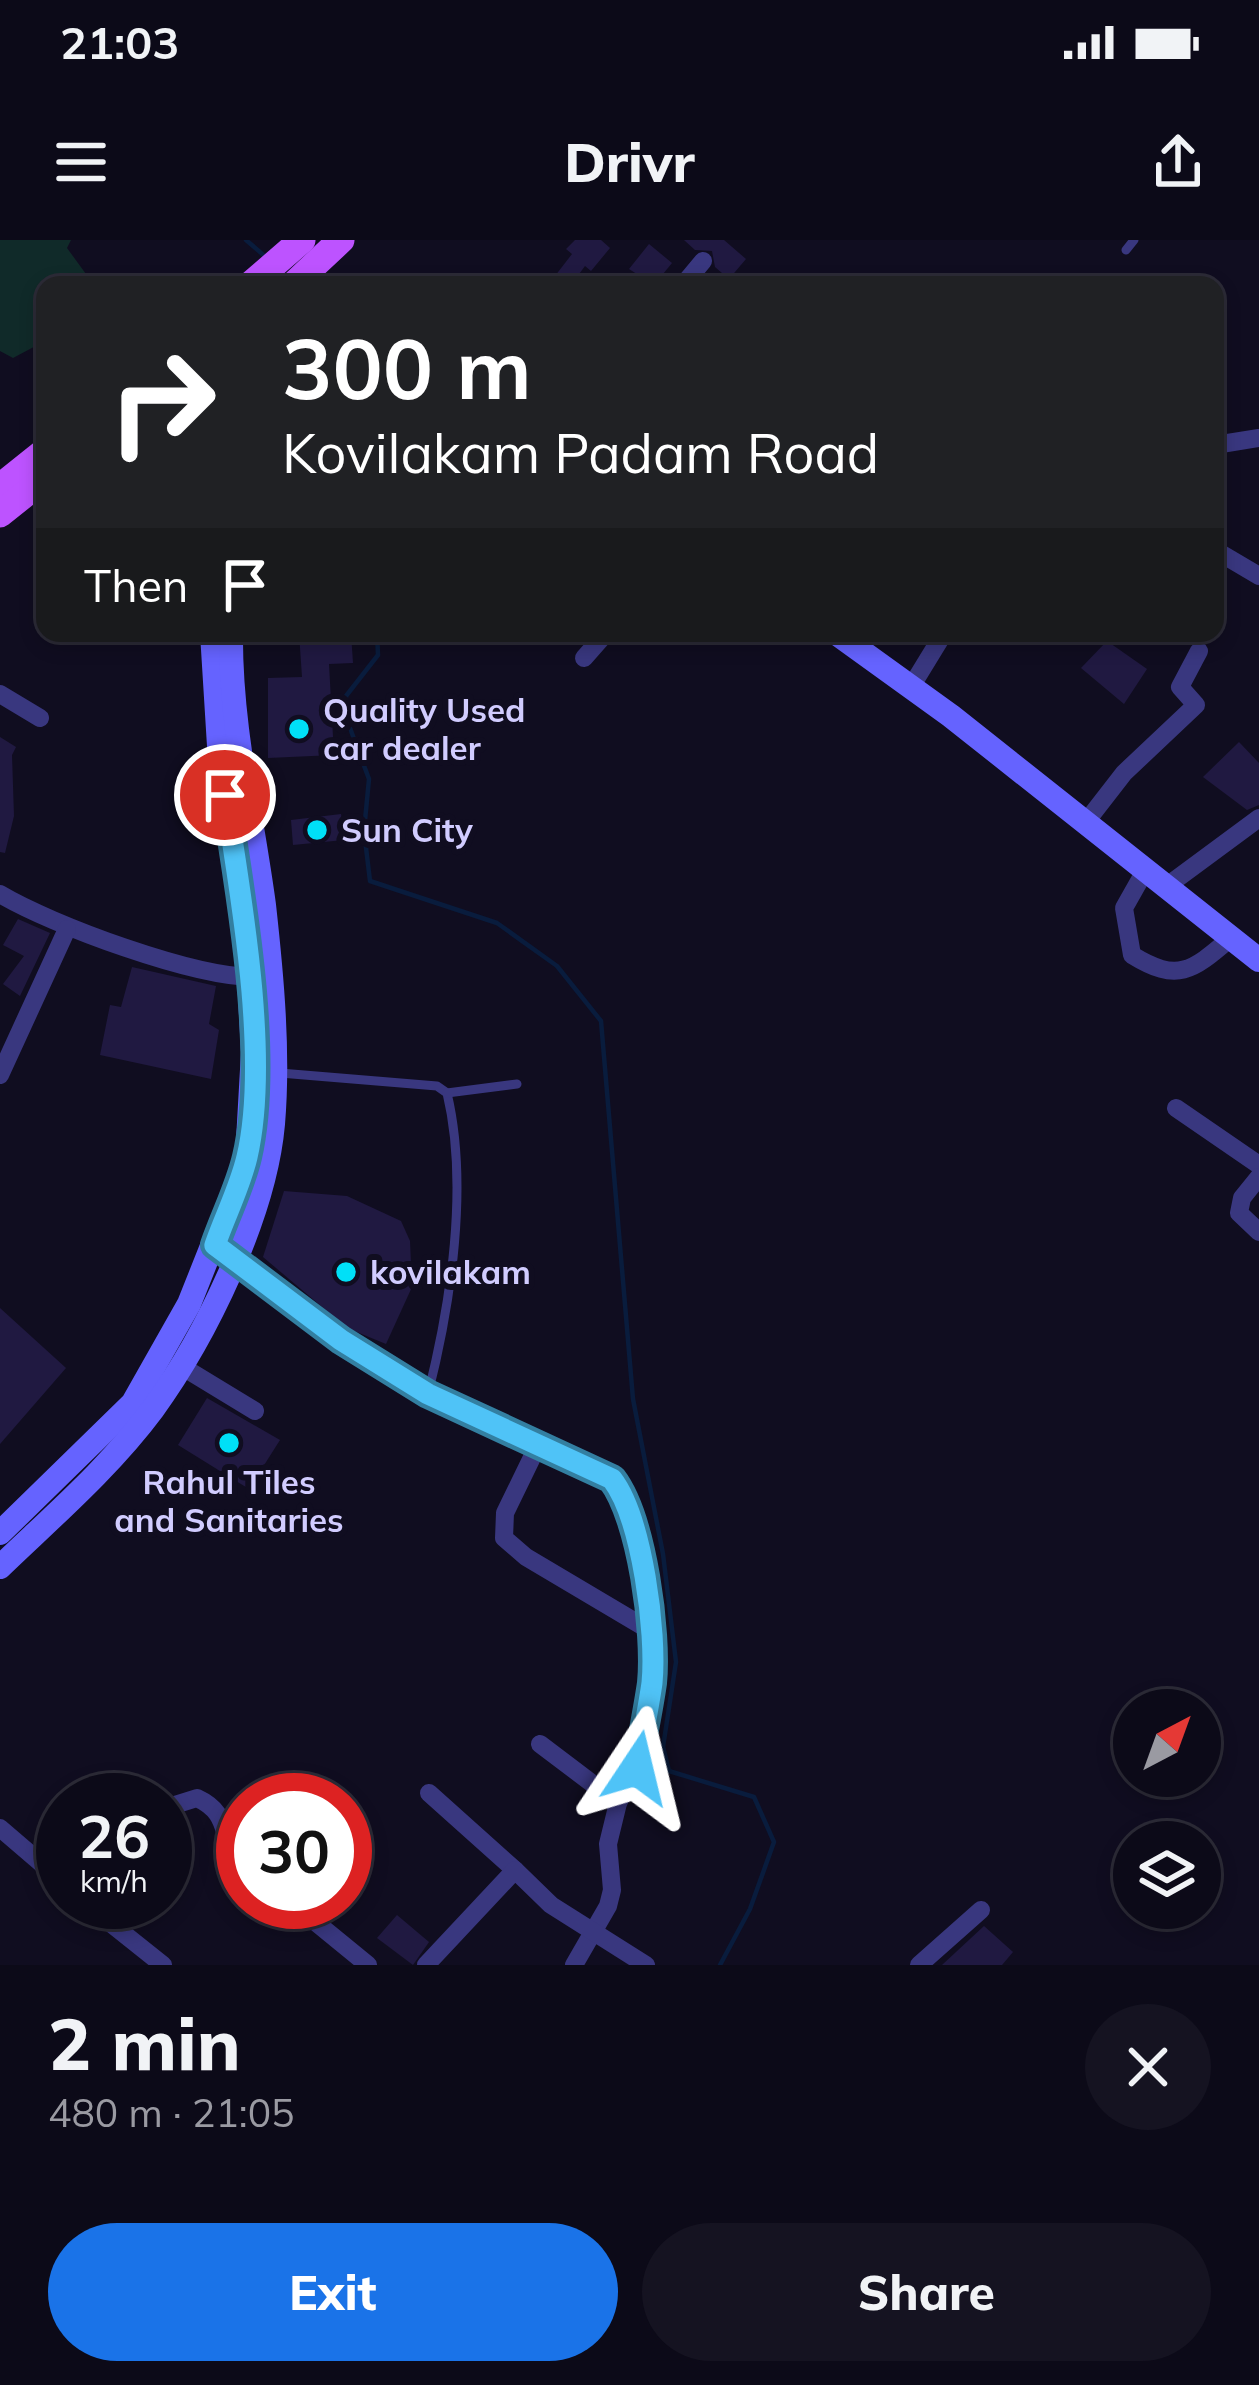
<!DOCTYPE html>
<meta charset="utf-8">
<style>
:root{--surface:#0c0a18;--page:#151321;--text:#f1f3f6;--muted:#9a9aa2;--line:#2c2b37;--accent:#1a73e8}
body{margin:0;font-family:Mulish,sans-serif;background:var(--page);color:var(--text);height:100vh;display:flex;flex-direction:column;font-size:45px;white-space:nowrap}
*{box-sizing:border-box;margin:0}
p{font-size:39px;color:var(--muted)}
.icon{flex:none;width:66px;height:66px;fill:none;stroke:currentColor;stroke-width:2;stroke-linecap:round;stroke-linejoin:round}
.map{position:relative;height:1725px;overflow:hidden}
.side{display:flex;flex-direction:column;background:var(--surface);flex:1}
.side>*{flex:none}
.guide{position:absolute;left:36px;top:36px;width:1188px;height:366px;border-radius:24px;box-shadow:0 6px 18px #0003,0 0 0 3px var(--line);background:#202124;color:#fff;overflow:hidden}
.needle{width:78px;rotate:41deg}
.controls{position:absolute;left:1113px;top:1449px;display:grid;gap:24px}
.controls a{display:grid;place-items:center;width:108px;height:108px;border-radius:50%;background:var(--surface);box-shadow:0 6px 18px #0003,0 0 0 3px var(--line);font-size:60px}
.speed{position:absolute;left:36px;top:1533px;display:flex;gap:24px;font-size:60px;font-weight:700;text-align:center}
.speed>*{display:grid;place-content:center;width:156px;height:156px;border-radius:50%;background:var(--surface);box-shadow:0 6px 18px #0003,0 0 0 3px var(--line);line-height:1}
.speed small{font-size:30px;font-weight:400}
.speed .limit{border:18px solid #d22;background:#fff;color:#111}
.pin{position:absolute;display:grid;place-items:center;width:102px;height:102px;color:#fff;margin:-51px;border:6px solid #fff;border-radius:50%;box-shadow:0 3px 12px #0007}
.me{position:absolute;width:132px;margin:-66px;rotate:10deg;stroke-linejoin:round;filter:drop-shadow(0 0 9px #0008)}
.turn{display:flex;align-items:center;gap:42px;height:252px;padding:0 48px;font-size:54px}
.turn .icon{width:156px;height:156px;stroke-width:2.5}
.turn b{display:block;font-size:84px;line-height:102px}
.then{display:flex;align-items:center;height:114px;padding:0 48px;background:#0003;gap:24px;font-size:45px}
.round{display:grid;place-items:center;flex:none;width:126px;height:126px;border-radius:63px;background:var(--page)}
.summary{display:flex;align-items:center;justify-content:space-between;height:204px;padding:0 48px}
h1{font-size:72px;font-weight:800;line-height:90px}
.cta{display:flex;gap:24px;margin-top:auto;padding:24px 48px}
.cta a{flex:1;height:138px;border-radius:72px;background:var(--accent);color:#fff;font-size:48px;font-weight:800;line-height:138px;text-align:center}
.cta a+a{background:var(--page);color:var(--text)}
.status{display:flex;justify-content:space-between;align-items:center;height:84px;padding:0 60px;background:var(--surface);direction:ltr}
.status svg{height:33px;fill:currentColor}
header{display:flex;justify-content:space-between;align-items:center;height:156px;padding:0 48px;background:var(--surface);font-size:54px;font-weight:800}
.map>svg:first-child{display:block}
.green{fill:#102a29}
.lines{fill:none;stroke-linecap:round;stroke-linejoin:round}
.stream{stroke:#091c3d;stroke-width:4.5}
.building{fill:#201941}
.lane{stroke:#39377f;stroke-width:9}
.street{stroke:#39377f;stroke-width:18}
.secondary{stroke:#6563ff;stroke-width:24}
.primary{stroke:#bd53ff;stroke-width:27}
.route-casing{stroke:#337fa1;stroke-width:30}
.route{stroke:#4fc3f7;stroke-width:21}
.poi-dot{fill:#00e0f7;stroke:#100d20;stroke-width:4.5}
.labels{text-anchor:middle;stroke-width:12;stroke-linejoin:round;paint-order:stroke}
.poi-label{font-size:33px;font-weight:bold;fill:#d1ccff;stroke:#100d20;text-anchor:start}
</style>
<div class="status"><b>21:03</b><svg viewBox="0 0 49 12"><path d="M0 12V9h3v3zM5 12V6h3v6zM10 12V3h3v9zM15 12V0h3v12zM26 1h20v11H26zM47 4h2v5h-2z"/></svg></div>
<header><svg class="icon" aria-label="menu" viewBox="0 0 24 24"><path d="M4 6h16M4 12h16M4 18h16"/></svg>Drivr<svg class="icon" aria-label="share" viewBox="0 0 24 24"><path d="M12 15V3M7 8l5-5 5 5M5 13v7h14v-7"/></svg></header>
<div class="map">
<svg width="1259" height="1725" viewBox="0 0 1259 1725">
<rect width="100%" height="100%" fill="#100d20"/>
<polygon class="green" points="0,0 71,0 67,8 94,45 45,45 45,101 13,118 0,111"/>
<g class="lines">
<g class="stream">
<polyline points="246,0 267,18"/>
<polyline points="377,393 378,415 346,456 347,480 369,539 364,591 370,641 497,683 557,726 601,781 633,1159 663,1314 676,1422 663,1507 669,1531 754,1557 774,1602 750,1669 720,1725"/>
</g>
</g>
<g class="building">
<polygon points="575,0 601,0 610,8 591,31 585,26 571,45 548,45 572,14 566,9"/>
<polygon points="684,0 724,0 746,19 729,39 715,27 712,11 695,10"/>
<polygon points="649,4 672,23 654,45 629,29"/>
<polygon points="299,393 351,393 353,423 329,424 334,515 268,518 268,438 302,437"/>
<polygon points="1107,401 1147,429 1124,464 1081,428"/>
<polygon points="0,497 16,507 12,515 14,576 5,613 0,612"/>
<polygon points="1239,502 1259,523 1259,565 1247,570 1203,537"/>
<polygon points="341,574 344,600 293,605 291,580"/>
<polygon points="18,679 50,693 20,756 3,744 24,716 3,705"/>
<polygon points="132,727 216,746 209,784 219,790 211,839 100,815 110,765 121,767"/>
<polygon points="284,951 347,956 401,981 410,1001 412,1047 386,1104 347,1088 263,1017"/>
<polygon points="0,1068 66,1128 0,1204"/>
<polygon points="207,1158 280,1200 249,1249 178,1205"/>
<polygon points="397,1675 429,1702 413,1725 377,1698"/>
<polygon points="984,1686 1013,1712 1002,1725 942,1725"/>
</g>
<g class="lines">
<g class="lane">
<polyline points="1126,10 1134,0"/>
<path d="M280 833 437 846 447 853C469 945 451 1063 428 1154"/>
<polyline points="447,853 517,844"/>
</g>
<g class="street">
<polyline points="683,45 703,21"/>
<polyline points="1215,205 1259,198"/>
<polyline points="1215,310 1259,336"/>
<polyline points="584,418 606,393"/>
<polyline points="911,447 944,393"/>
<polyline points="0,454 40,478"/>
<polyline points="1086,582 1124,533 1196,465 1180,447 1199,411"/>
<path d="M1146 629 1124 668 1132 715C1179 744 1193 730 1232 697"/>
<polyline points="1167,646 1259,578"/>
<path d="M0 654C52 685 195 738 256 737"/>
<polyline points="0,835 67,689"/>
<polyline points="1176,868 1259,925"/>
<polyline points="1259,937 1242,958 1239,973 1259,992"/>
<polyline points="215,1005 341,1100 428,1154 594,1228 612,1239 625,1256 646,1352 652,1438 637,1528 618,1563 608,1604 612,1650 608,1666 574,1725"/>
<polyline points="181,1126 255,1171"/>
<polyline points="539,1203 505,1273 504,1298 526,1317 649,1390"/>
<polyline points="540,1504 618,1563"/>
<polyline points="429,1553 515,1630"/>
<path d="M165 1568 197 1558C234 1575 217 1601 243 1622"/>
<polyline points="0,1588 63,1642"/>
<polyline points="84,1662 163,1725"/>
<polyline points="291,1662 368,1725"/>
<polyline points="426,1725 515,1630 551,1665 646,1725"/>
<polyline points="919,1725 981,1670"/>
</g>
<g class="secondary">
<polyline points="836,393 951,476 1259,720"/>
<polyline points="0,1293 133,1163 189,1064 247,918 253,812 247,702 220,522 212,393"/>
<path d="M0 1327C52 1277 110 1227 153 1169 206 1096 265 975 273 884 279 813 272 737 264 665 252 575 230 485 231 393"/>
</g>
<g class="primary">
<polyline points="250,45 302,0"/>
<polyline points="293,45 341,0"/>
<polyline points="0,247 45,211"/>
<polyline points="0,274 45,238"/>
</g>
</g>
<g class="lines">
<g class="route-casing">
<path id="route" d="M225 555C241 656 270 818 247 917 240 947 225 976 215 1005L341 1100 428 1154 612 1239C642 1278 657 1393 652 1443 648 1471 642 1499 637 1528"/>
</g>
<use href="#route" class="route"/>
</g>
<g class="poi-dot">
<circle cx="299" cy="489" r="12"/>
<circle cx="317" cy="590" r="12"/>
<circle cx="346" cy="1032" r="12"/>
<circle cx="229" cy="1203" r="12"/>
</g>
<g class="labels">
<g class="poi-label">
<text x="323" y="482">Quality Used<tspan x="323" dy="38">car dealer</tspan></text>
<text x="341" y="602">Sun City</text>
<text x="370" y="1044">kovilakam</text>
<text x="229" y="1254" text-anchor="middle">Rahul Tiles<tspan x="229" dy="38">and Sanitaries</tspan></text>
</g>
</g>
</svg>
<div class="controls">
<a><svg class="needle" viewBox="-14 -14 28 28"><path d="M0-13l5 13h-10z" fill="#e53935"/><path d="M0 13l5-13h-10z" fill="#9a9aa2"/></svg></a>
<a><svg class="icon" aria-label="layers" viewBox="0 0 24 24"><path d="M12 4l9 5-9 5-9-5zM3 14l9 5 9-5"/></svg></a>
</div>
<div class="speed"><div>26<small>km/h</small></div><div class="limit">30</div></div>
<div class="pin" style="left:225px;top:555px;background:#d93025"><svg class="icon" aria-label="arrive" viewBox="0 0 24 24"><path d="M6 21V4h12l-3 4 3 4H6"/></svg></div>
<svg class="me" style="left:637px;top:1528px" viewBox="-20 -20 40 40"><path d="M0-17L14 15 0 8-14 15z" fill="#4fc3f7" stroke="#fff" stroke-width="4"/></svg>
<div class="guide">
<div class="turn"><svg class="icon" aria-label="right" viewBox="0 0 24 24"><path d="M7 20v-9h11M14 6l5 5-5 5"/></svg><div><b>300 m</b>Kovilakam Padam Road</div></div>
<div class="then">Then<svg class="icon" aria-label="arrive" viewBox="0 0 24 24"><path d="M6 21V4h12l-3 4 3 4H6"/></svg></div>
</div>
</div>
<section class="side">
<div class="summary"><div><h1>2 min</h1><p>480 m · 21:05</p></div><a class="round"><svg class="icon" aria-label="close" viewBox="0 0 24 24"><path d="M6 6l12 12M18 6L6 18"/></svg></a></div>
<div class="cta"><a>Exit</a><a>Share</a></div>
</section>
